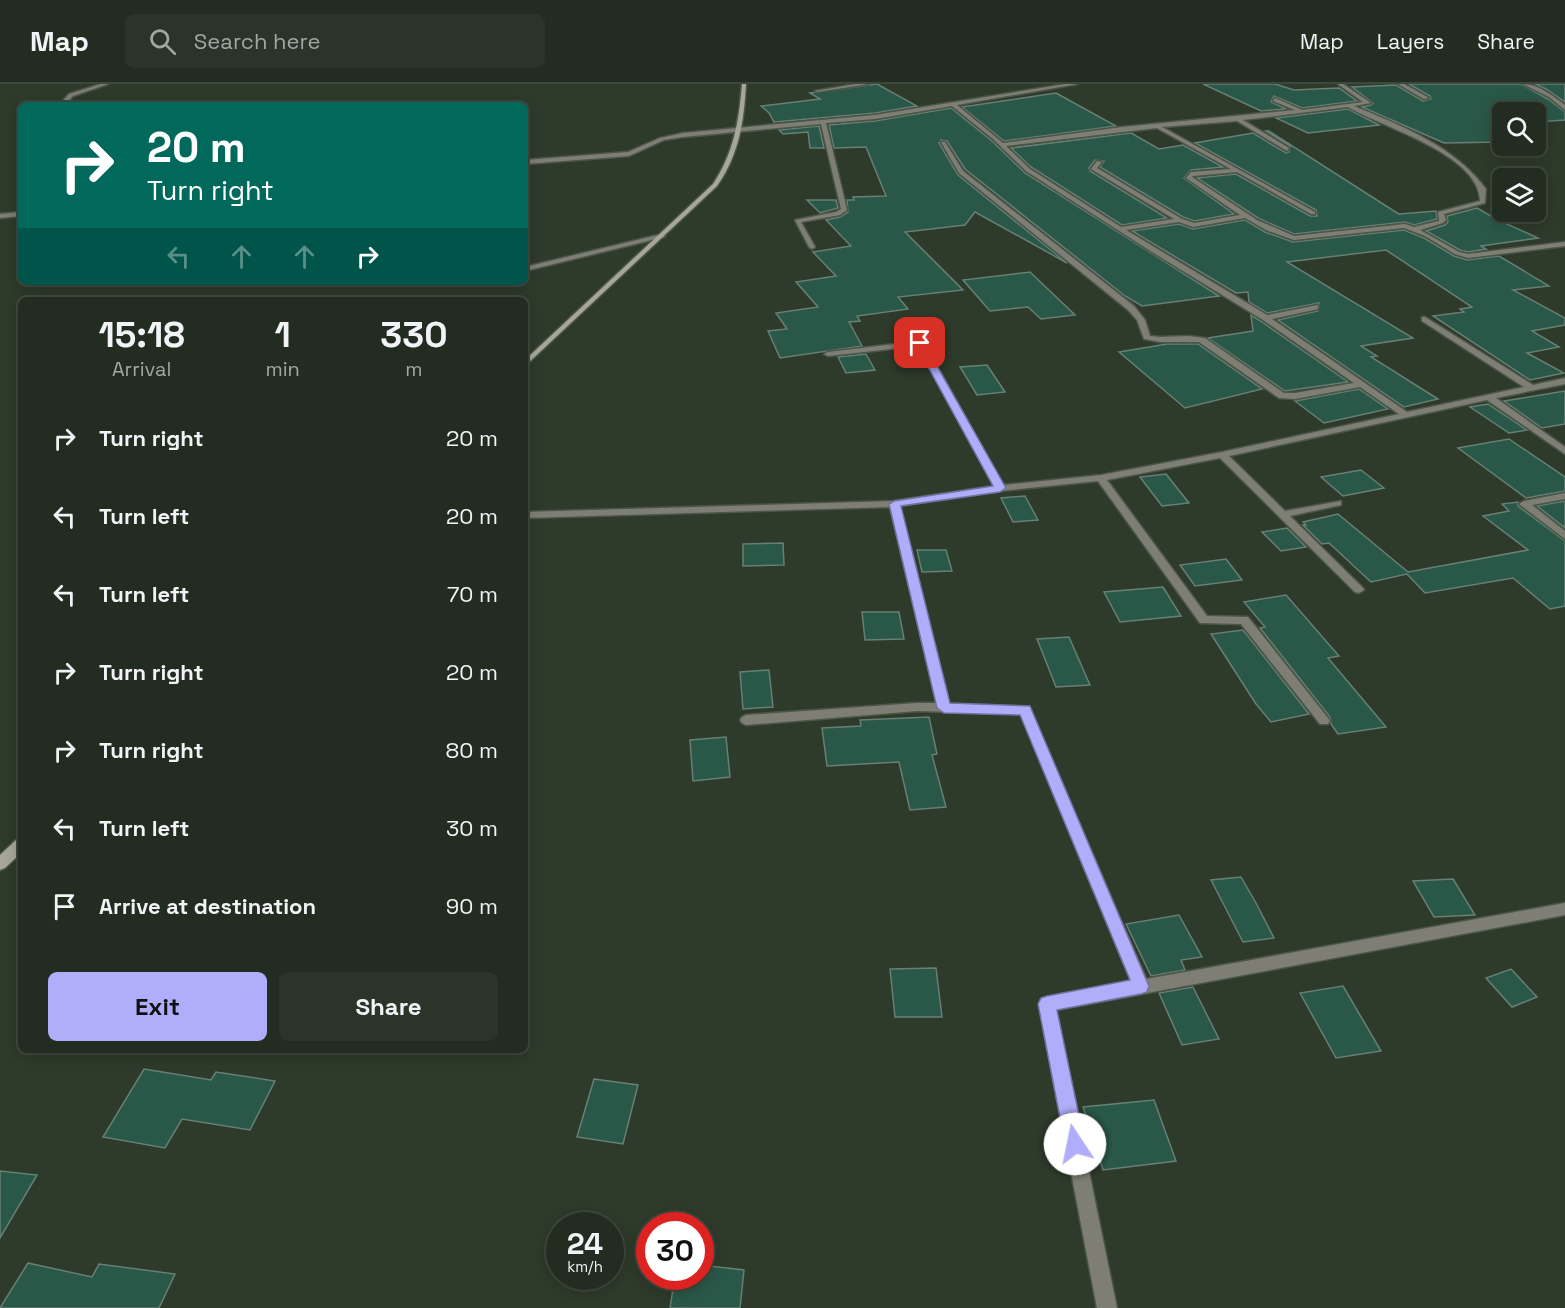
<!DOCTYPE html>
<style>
:root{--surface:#222c20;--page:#2a3429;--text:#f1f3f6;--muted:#a2a7a5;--line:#3f483e;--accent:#b0aefa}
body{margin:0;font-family:"Space Grotesk",sans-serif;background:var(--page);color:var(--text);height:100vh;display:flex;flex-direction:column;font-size:22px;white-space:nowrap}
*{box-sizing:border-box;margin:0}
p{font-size:20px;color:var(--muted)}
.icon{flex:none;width:33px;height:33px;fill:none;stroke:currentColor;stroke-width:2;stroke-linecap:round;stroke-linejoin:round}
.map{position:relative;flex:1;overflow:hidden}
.panel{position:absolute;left:18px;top:213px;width:510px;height:756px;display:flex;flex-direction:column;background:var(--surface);border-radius:9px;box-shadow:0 3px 15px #0003,0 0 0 2px var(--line)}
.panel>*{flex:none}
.banner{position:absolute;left:18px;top:18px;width:510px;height:183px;border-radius:9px;box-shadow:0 3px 15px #0003,0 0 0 2px var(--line);background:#00695c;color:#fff;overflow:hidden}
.controls{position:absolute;left:1492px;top:18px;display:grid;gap:12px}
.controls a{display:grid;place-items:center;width:54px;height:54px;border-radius:9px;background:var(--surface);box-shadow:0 3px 15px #0003,0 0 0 2px var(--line);font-size:30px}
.speed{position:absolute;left:546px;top:1128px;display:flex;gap:12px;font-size:30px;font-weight:700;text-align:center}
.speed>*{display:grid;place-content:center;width:78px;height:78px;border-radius:50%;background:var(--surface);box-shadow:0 3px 15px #0003,0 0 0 2px var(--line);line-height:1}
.speed small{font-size:15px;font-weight:400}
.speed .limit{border:9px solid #d22;background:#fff;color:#111}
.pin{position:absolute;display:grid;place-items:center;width:51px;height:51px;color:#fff;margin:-26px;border-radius:12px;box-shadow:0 3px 9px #0006}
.me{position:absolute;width:66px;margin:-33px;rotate:349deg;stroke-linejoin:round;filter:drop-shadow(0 0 4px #0008)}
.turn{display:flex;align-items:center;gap:21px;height:126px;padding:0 30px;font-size:27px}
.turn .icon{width:78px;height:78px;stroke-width:2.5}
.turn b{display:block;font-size:42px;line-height:51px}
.lanes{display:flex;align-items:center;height:57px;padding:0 30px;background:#0003;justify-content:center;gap:30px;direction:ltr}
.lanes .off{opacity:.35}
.eta{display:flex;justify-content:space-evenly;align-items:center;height:102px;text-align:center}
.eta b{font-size:36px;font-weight:700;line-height:42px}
.button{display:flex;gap:12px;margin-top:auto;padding:12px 30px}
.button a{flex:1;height:69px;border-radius:9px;background:var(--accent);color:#111;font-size:24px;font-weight:700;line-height:69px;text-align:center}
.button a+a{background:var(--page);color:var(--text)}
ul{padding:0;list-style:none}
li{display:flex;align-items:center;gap:18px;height:78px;padding:0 30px}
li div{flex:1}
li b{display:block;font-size:22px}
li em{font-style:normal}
header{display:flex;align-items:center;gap:36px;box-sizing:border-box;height:84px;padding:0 30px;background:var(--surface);border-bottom:2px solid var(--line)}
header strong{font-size:28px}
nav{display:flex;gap:33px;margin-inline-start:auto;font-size:21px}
.search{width:420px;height:54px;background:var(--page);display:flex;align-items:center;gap:15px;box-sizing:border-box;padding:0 21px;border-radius:9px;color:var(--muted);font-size:22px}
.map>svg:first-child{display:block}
.building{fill:#2a5848;stroke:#677f75;stroke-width:1.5}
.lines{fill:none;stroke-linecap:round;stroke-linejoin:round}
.street-casing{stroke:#4b5648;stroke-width:3}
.secondary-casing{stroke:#4b5648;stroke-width:3}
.street{fill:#7e7e75;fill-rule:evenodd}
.secondary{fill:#a6a798;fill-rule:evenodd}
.route{fill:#b0aefa;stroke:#7271a2;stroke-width:1.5}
</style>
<header>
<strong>Map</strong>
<div class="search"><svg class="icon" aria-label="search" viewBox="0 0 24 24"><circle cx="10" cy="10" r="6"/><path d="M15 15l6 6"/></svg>Search here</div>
<nav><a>Map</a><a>Layers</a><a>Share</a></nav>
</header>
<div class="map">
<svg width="1565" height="1224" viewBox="0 0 1565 1224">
<rect width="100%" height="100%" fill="#2e3a2a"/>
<g class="building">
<polygon points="877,0 917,22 875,29 774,38 769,29 761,22 820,15 810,9"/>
<polygon points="1203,0 1275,0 1294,6 1339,4 1357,17 1302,24 1274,12 1271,18 1286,25 1261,27"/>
<polygon points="1409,0 1521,0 1548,15 1565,28 1565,36 1536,38 1536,28 1503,28 1503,58 1444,59 1362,23 1371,21 1373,19 1352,3 1396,1 1423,17 1431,15 1430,12"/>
<polygon points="1535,0 1565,0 1565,18 1546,5"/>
<polygon points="1056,9 1116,42 1004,57 962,23"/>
<polygon points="951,24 992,57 1025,89 1219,212 1142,222 1125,212 965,85 947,57 941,56 939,59 958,91 1067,179 975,128 965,141 905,148 963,206 898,213 908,225 857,232 860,237 849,238 862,262 780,274 768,247 787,245 776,229 818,223 796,198 836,192 813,168 851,162 826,136 840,133 848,128 847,116 854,116 853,113 886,112 866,63 834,64 829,41 875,37"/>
<polygon points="1348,25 1379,41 1308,49 1276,34"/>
<polygon points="819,42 824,64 810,64 808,48 783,50 779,46"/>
<polygon points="1266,47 1269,47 1394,127 1399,130 1436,127 1437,135 1414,141 1405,138 1294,150 1258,134 1197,94 1236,90 1310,132 1317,132 1316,126 1195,59 1253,49 1286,69 1289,68 1290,62"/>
<polygon points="1131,49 1159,65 1183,61 1223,83 1191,86 1184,94 1234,130 1194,137 1183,133 1100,83 1104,77 1095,76 1089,84 1090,87 1167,134 1122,141 1031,83 1011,64"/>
<polygon points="807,116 836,116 838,124 820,129"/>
<polygon points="1477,124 1496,135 1538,154 1481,162 1486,165 1468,168 1460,166 1426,147 1445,141 1448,138 1447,132"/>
<polygon points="1245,136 1265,148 1293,158 1404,146 1424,154 1454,172 1467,176 1499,172 1549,202 1513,206 1565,234 1565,241 1532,247 1559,263 1527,269 1564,289 1530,296 1433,232 1464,228 1460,225 1472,223 1386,166 1287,178 1413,254 1361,262 1377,272 1371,273 1438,315 1404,323 1278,236 1318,227 1319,219 1267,229 1249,218 1248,208 1236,209 1132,147 1179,140 1193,145"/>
<polygon points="1030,188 1075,231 1041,235 1028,223 990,227 963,196"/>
<polygon points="1251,231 1262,238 1348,298 1285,307 1208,254 1253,247"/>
<polygon points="1167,260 1198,260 1262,305 1185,324 1119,268"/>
<polygon points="866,270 875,286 846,289 838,273"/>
<polygon points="987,281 1005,308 977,311 960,283"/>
<polygon points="1359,305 1388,325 1324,339 1295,317"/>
<polygon points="1565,307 1565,340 1542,344 1504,317"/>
<polygon points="1488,320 1527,346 1509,349 1470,323"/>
<polygon points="1509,355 1565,393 1565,407 1526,414 1458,364"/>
<polygon points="1361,386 1384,404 1343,412 1321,393"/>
<polygon points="1166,390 1189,419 1162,422 1140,393"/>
<polygon points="1025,412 1038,436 1013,438 1001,414"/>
<polygon points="1565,417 1565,444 1537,422"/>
<polygon points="1518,418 1518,422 1565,457 1565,522 1550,525 1513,494 1425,509 1407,490 1371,498 1329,459 1322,460 1303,441 1306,441 1303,438 1338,430 1408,488 1528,466 1483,432 1509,427 1502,420"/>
<polygon points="1287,444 1306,463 1281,467 1262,448"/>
<polygon points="783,459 784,481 743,482 743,460"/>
<polygon points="917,466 946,466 952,487 922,488"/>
<polygon points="1226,475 1242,496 1195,502 1180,481"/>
<polygon points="1163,503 1181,532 1120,538 1104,508"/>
<polygon points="1286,511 1339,572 1328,574 1386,643 1338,650 1331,640 1330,633 1260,544 1265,543 1244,518"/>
<polygon points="862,528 899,528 904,555 865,556"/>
<polygon points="1243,546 1309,630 1271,638 1256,620 1211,550"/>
<polygon points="1069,553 1090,601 1056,603 1037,555"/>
<polygon points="769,586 773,623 743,625 740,588"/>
<polygon points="929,633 937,670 932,671 946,723 910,726 899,678 827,682 822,644 861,642 860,636"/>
<polygon points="726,653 730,693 693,697 690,656"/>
<polygon points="1241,793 1256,819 1274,854 1243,858 1211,796"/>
<polygon points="1453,795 1475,831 1434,833 1413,797"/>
<polygon points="1179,831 1202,873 1181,876 1185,886 1151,892 1126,840"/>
<polygon points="936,884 942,933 895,933 890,885"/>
<polygon points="1511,885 1537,913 1512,923 1486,894"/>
<polygon points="1343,902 1381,967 1336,974 1300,909"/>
<polygon points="1193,903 1219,955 1182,961 1159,909"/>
<polygon points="144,985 211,996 216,988 275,997 250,1046 182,1035 165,1064 103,1053"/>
<polygon points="594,995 638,1001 623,1060 577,1053"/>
<polygon points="1154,1016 1176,1077 1103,1086 1083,1023"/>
<polygon points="0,1087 37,1091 0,1154"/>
<polygon points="28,1179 92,1193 99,1180 175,1190 159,1224 0,1224"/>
<polygon points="700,1181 744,1186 740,1224 670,1224 675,1192 700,1192"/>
</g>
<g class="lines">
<g class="street-casing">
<g id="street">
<polygon points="101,0 108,0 73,12 65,21 60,20 69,10"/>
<polygon points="856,0 869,0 817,8 815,7"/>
<path d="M1066 0H1077L957 21 1003 59 1122 43 1295 26 1273 17 1275 14 1302 26 1363 18 1338 0H1343L1371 19 1354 22C1402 42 1454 62 1486 105L1485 119 1444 130 1446 136 1443 139 1420 146 1459 168 1468 170 1565 158V162L1468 174 1455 170 1425 152 1404 144 1294 156 1266 146 1245 134 1193 143 1179 138 1126 146 1267 231 1318 221V225L1272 235 1407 328 1524 303 1422 237V233H1425L1533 301 1565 294V300L1496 314 1565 363V370L1487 316 1229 372 1285 427 1341 417V421L1290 432 1363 504 1364 506 1359 509 1355 508 1220 374 1107 396 1207 532 1248 533 1328 634 1330 637 1328 640H1320L1241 540 1200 539 1098 397 1000 407 899 422 949 620 1029 623 1146 895 1565 819V831L1056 926 1117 1224H1097L1039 920 1041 915 1047 913 1131 897 1021 630 917 627 746 641 742 639 740 636 742 633 746 631 917 619H937L890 423 525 434V428L894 417 994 402 918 262 828 272 824 270 828 268 920 257 924 259 1003 401 1101 391 1222 368 1399 330 1360 303 1295 315 1279 314 1199 258H1160L1144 255 1137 236 1128 226 959 89 941 58H945L963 87 1134 222 1145 236 1150 252 1160 253 1188 252 1205 254 1284 309H1295L1354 299 1263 236 1152 168 1026 87 993 55 952 22 875 35 826 39 847 126 840 131 801 138 815 163 812 165 809 163 795 136 836 128 841 125 821 40 683 53 664 56 629 72 525 80V76L628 68 660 54 683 49 875 31ZM1348 23C1381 43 1480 70 1480 117L1438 128 1439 137 1414 143 1405 140 1294 152 1257 136 1192 93 1193 92 1237 88 1311 130H1315V128L1162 43 1237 37 1287 67 1289 64 1243 36ZM1157 44 1231 85 1191 88 1186 94 1240 131 1194 139 1182 135 1097 84 1102 78 1097 77 1091 85 1174 135 1121 143 1030 85 1006 62Z"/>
<polygon points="1398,0 1404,0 1429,14 1424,15"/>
<path d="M1523 0C1538 0 1553 12 1565 21V26L1549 13Z"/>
<polygon points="21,128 21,132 0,134 0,130"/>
<polygon points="662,150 665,152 664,153 525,187 525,183"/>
<polygon points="1565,409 1565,415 1532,421 1565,447 1565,455 1519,420 1524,417"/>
</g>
</g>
<g class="secondary-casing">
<g id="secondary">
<path d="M742 0H746C744 38 739 71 717 102L525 282V276L713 100C734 69 739 36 742 0Z"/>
<polygon points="21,754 21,769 5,784 0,786 0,771 16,756"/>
</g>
</g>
<use href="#street" class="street"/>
<use href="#secondary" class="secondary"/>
</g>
<polygon class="route" points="920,256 924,259 1006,404 1000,408 901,422 950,619 1030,622 1149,902 1147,908 1141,910 1057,926 1085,1060 1082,1067 1075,1070 1068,1067 1065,1060 1038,920 1041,914 1047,912 1130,896 1020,631 944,629 937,624 889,420 894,417 993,402 915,259"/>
</svg>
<div class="controls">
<a><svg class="icon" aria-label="search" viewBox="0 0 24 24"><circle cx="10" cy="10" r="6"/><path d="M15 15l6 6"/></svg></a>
<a><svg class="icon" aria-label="layers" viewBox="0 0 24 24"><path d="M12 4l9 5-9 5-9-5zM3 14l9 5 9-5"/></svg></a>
</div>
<div class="speed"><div>24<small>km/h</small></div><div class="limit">30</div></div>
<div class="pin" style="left:920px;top:259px;background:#d93025"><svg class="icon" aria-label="arrive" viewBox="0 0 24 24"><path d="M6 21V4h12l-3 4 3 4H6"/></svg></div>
<svg class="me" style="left:1075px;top:1060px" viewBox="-20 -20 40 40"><circle r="19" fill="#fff"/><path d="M0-13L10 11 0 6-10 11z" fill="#b0aefa"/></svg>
<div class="banner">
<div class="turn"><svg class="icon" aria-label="right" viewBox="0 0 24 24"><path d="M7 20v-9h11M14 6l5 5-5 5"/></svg><div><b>20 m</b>Turn right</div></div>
<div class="lanes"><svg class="icon off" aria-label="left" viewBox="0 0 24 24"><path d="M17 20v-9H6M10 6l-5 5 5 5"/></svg><svg class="icon off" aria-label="ahead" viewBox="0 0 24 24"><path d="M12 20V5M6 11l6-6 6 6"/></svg><svg class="icon off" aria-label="ahead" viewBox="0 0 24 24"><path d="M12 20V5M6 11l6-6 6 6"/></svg><svg class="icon" aria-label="right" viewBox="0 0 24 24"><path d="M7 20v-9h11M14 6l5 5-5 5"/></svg></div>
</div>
<section class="panel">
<div class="eta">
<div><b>15:18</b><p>Arrival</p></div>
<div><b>1</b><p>min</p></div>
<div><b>330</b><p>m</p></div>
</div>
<ul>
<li><svg class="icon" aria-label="right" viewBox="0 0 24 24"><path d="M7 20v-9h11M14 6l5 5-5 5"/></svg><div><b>Turn right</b></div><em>20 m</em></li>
<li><svg class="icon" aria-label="left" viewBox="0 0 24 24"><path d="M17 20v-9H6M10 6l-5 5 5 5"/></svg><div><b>Turn left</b></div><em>20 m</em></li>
<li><svg class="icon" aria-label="left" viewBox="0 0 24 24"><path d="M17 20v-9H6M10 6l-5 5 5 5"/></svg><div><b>Turn left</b></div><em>70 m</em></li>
<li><svg class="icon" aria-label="right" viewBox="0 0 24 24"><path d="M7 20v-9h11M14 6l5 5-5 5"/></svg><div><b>Turn right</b></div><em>20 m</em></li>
<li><svg class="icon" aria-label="right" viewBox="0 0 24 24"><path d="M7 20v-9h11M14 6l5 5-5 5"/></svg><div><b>Turn right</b></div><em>80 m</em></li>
<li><svg class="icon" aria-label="left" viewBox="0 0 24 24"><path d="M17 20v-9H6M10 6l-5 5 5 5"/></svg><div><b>Turn left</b></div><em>30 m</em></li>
<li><svg class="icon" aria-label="arrive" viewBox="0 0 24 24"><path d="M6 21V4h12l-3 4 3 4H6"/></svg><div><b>Arrive at destination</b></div><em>90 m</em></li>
</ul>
<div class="button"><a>Exit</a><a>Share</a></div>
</section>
</div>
